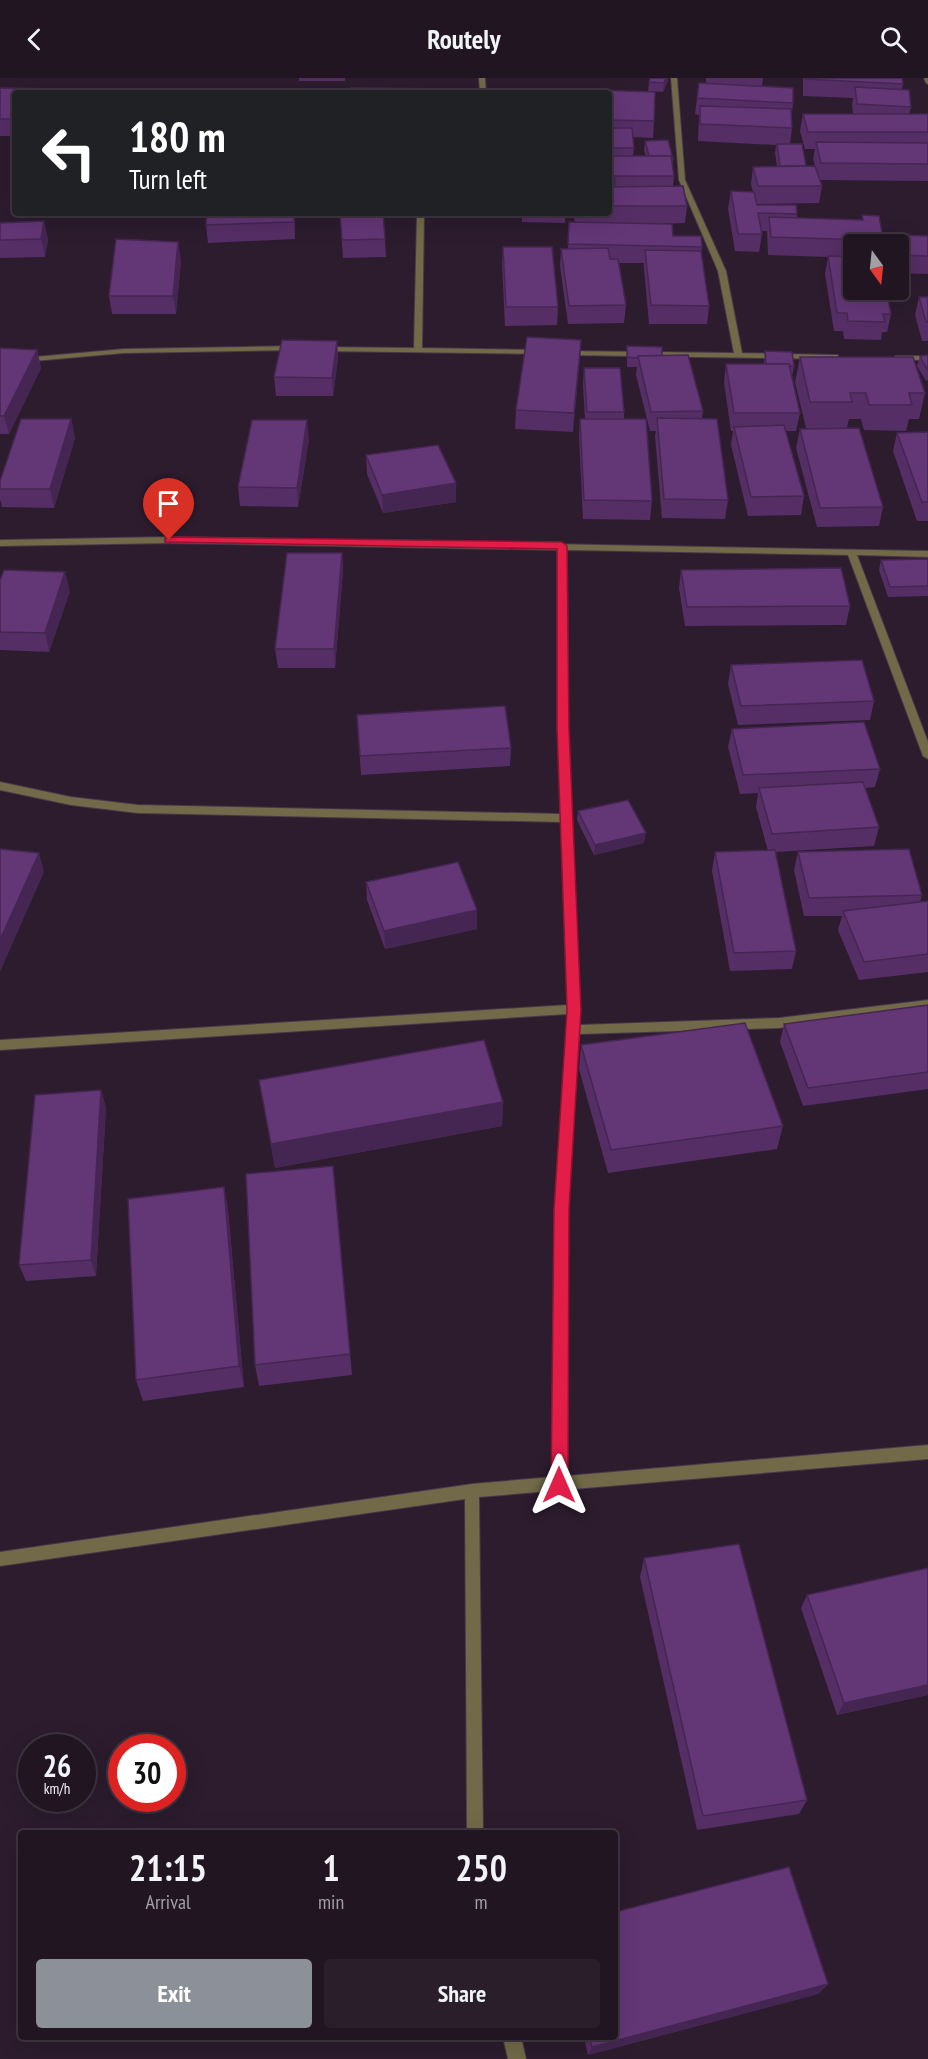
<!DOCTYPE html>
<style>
:root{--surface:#211522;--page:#291e2a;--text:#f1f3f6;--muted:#a29fa5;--line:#3e3440;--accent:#8c9099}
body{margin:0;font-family:"PT Sans Narrow",sans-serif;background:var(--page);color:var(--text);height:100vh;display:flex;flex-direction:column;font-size:22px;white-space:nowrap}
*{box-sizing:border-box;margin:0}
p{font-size:20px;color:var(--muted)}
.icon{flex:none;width:33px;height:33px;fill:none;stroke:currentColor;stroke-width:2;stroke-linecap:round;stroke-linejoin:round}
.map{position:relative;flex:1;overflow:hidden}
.drawer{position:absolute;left:18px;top:1752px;width:600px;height:210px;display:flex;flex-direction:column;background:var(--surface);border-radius:6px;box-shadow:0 6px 24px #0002,0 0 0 2px var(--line)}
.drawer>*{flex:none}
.banner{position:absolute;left:12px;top:12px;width:600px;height:126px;border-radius:6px;box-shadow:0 6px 24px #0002,0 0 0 2px var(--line);background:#202124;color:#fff;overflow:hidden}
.needle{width:39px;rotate:165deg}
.buttons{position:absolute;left:843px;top:156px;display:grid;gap:12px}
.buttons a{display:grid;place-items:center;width:66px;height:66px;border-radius:6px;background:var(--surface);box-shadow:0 6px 24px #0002,0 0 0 2px var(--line);font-size:30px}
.speed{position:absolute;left:18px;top:1656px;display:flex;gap:12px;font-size:30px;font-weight:700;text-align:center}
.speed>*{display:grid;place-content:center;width:78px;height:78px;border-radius:50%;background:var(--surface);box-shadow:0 6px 24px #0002,0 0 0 2px var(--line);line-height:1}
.speed small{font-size:15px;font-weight:400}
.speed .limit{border:9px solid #d22;background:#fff;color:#111}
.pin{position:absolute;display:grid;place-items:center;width:51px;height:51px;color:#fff;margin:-62px -26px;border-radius:50% 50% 50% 0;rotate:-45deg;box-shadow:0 0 6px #0007}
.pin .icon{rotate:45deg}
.me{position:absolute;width:66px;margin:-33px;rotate:0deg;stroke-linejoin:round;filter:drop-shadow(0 0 4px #0008)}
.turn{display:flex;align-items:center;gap:21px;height:126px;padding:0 18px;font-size:27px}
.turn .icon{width:78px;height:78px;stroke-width:2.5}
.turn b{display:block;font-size:42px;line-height:51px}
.eta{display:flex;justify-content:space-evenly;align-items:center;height:102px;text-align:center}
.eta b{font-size:36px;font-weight:700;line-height:42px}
.primary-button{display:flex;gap:12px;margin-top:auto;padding:12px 18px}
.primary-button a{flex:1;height:69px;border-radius:6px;background:var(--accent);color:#fff;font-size:24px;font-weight:700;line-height:69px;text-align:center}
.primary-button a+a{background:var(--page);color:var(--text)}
header{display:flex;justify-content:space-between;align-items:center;height:78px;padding:0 18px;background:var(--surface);font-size:27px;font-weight:700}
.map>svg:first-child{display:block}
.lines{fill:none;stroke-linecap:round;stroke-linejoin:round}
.minor-casing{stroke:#473749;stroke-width:2}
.minor{fill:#716947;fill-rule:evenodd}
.wall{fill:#552e65}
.shaded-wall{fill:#452653}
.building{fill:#633676;stroke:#452653;stroke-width:1.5}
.route{fill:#e11d48;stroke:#92132f;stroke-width:1.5}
</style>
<header><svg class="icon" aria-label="back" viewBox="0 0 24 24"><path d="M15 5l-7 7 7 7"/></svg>Routely<svg class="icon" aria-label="search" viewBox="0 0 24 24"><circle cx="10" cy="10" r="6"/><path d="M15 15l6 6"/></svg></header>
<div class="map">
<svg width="928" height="1981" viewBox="0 0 928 1981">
<rect width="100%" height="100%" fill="#2c1c2e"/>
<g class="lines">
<g class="minor-casing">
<g id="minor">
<polygon points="479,0 485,0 486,15 480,15"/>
<polygon points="671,0 677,0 685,102 726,193 742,275 835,277 838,277 838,281 565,277 561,275 565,273 734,275 718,193 679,102"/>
<polygon points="924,0 928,0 928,6 926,5"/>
<polygon points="417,136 424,138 422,270 538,272 541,272 541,276 319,273 319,269 322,269 414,270"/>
<polygon points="295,268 299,270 298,272 124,275 0,286 0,282 124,271"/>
<rect x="895" y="278" width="33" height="4"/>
<polygon points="169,459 928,473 928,479 857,477 928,664 928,681 923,678 848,477 567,472 568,651 580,931 579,947 779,940 928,922 928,930 779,950 578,956 567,1132 566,1398 928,1367 928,1381 479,1419 483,1755 467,1755 465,1421 0,1488 0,1474 472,1406 552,1399 555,1132 568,936 0,972 0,962 568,927 561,744 138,735 71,727 0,712 0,704 71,719 138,727 561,736 558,651 558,472 169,465 0,468 0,462"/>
<polygon points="503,1959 521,1959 526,1981 508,1981"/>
</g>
</g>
<use href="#minor" class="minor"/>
</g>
<g class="wall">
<rect x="299" y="0" width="46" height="3"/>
<polygon points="706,0 763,0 762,8 793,25 792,35 792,50 790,66 806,88 815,88 813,81 815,71 805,71 800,53 803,36 853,36 852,26 853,20 803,18 803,0 902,0 903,6 902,11 911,29 909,36 928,36 928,103 820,102 822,108 819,125 756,126 757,127 797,136 797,140 862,142 862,137 884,166 854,166 854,212 891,236 887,254 882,254 881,262 844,261 843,253 834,253 825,196 828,179 768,177 767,153 761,153 762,156 759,174 735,173 728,131 731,113 753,114 751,106 753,89 777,88 775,75 776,67 698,63 699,37 695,36 699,5 706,5"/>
<polygon points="668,3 663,14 648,13 649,4"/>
<polygon points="0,10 15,15 15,58 0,58"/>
<polygon points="609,15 654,43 653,60 633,59 634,70 633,78 646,78 644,72 645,63 673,81 672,87 674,98 673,108 687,128 685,145 647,146 673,158 702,169 701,175 709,228 707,246 649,246 644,190 644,185 619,185 626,227 624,245 568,246 560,188 561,171 568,171 569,144 575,144 573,135 609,135"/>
<polygon points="295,135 295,161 208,165 206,147"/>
<polygon points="340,135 385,161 386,179 343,180"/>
<polygon points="522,135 565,135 565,145 522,144"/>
<polygon points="0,145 48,161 45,179 0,180"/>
<polygon points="892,157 928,158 928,196 898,195 898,166 890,166"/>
<polygon points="503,169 558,229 557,247 505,248 502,187"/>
<polygon points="181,182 176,236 112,236 109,218"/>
<polygon points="919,219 928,219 928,263 922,263 915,237"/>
<polygon points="581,262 573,354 515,351 516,332"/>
<polygon points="337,263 338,281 333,318 276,318 274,299"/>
<polygon points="627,268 662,278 703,333 702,340 728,422 725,441 662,440 655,358 656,353 650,353 636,297 637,289 627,289"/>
<polygon points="0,270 37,272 41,290 9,356 0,356"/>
<polygon points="765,273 794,288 792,298 800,335 796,353 785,353 804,418 801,437 748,438 731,367 733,353 731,353 724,304 726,286 764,286"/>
<polygon points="928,277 928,302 926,303 917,288 920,278"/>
<polygon points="800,279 925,315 919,341 909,341 906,353 864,352 861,341 849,341 847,350 806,350 795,304"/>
<polygon points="584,290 624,334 624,341 652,423 650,442 583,441 579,359 580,341 585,341 583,308"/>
<polygon points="71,341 75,360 54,430 2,429 0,421 0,403"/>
<polygon points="800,351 883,429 879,448 817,449 796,370"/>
<polygon points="928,354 928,443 917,443 893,373 897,355"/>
<polygon points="309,361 298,429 240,428 238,409"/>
<polygon points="366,377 456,405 456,424 383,435 367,396"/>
<polygon points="342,475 343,493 335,590 278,590 275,571"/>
<polygon points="928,481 928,518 888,519 879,492 881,482"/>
<polygon points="681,492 850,528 846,547 685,548 679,510"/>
<polygon points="0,502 70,513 49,574 0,572"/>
<polygon points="731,587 874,623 870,642 738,647 728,606"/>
<polygon points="357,637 511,670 510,688 361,697"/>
<polygon points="732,651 880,691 875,709 865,710 879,749 874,768 775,774 796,873 792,891 730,893 712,793 715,774 768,773 756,729 758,715 740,716 728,669"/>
<polygon points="578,733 644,765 594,777 577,742"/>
<polygon points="798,774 922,817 920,824 928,823 928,894 859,902 838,852 842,838 804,838 794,792"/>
<polygon points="366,804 477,832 477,851 385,871 367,822"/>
<polygon points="928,927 928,1011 803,1028 780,964 784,946"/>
<polygon points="581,967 783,1048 777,1071 608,1095 579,991"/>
<polygon points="259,1002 503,1024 502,1048 275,1090"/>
<polygon points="101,1012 106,1030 96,1198 26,1203 19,1187"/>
<polygon points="333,1088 352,1297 259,1308 255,1287"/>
<polygon points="224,1109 228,1132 244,1309 143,1323 136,1302"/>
<polygon points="644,1480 807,1722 799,1736 697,1752 640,1499"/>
<polygon points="928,1490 928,1617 837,1637 801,1530 807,1517"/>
<polygon points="828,1906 818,1916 588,1977 584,1959 615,1959"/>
</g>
<g class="shaded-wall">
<polygon points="666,0 668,0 668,3 663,14 664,5"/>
<polygon points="294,135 295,135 295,161 294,144"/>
<polygon points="44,143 48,161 45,179 41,161"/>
<polygon points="178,164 181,182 176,236 173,218"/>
<polygon points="581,262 580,280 573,354 574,335"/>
<polygon points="337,263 338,281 333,318 332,300"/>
<polygon points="37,272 41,290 9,356 4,338"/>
<polygon points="71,341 75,360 54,430 50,411"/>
<polygon points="307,342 309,361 298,429 297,410"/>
<polygon points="456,405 456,424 383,435 382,417"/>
<polygon points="342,475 343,493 335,590 334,571"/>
<polygon points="65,494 70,513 49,574 45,555"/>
<polygon points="646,755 644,765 594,777 595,767"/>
<polygon points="39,775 44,794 0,894 0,862"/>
<polygon points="477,832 477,851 385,871 384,853"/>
<polygon points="101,1012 106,1030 96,1198 91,1182"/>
<polygon points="503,1024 502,1048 275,1090 271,1066"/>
<polygon points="224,1109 228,1132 244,1309 239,1288"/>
<polygon points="928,1607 928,1617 837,1637 844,1625"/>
<polygon points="828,1906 818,1916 588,1977 592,1969"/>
</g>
<g class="building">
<polygon points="650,0 666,0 664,5 649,4"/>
<polygon points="805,0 902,0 903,6 805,1"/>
<polygon points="699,5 793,10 793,25 697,20"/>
<polygon points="855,9 909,12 911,29 857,26"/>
<polygon points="0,10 59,11 57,15 15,15 15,41 0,41"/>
<polygon points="351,10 458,11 458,15 350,15"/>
<polygon points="597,12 655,14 654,43 609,42 609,15 597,15"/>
<polygon points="700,28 791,31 792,50 700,46"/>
<polygon points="803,36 928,36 928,54 808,54"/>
<polygon points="609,50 632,50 634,70 609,70"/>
<polygon points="668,62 673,81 671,81 671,78 649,78 645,63"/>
<polygon points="816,64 928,65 928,86 821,85"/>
<polygon points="777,66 802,66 806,88 780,88"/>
<polygon points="609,78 671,78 674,98 614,98 615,106 609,106"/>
<polygon points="815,88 822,108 758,108 753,89"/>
<polygon points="683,108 687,128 609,128 609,109"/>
<polygon points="731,113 754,114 757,127 796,127 797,136 758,135 762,156 738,156"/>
<polygon points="207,135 294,135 294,144 206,147"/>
<polygon points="340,135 383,135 385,161 342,162"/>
<polygon points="862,137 879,138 884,166 867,166 866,162 771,159 769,139 863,142"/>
<polygon points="44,143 41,161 0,162 0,145"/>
<polygon points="569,144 672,146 673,158 701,158 702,169 568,166"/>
<polygon points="892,157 928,158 928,178 898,177 898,166 894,166"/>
<polygon points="116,161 178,164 173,218 109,218"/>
<polygon points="503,169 552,169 558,229 506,229"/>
<polygon points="608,170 610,181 618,181 626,227 569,228 561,171"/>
<polygon points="645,172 701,173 709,228 651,227"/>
<polygon points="828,178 854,179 854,212 886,212 891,236 883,236 885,244 848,243 847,235 837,235"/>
<polygon points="919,219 928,219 928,244 926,244"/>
<polygon points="527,259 581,262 574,335 516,332"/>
<polygon points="282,262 337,263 332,300 274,299"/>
<polygon points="627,268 662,269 662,278 638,278 638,280 627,279"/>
<polygon points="0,270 37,272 4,338 0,338"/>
<polygon points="765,273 792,274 794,288 790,288 789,286 766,286"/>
<polygon points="688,277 703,333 651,334 638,278"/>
<polygon points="928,277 928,293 920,278"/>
<polygon points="800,279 913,279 925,315 909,315 912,327 869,327 866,315 850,315 852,324 810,324"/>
<polygon points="726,286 789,286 800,335 734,335"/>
<polygon points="584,290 620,290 624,334 587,334"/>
<polygon points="657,340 717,341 728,422 664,421"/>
<polygon points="21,341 71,341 50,411 0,411 0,403"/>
<polygon points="580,341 646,341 652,423 584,422"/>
<polygon points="252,342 307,342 297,410 238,409"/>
<polygon points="784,347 804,418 751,419 734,349"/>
<polygon points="859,350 883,429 820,430 800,351"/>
<polygon points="928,354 928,424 922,424 897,355"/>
<polygon points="438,367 456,405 382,417 366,377"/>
<polygon points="287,475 342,475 334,571 275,571"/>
<polygon points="928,481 928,508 890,509 881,482"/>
<polygon points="841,490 850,528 687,529 681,492"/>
<polygon points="4,492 65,494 45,555 0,554 0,502"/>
<polygon points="862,582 874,623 741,628 731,587"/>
<polygon points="505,628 511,670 360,678 357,637"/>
<polygon points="864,644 880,691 743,697 732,651"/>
<polygon points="863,704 879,749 772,756 759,710"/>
<polygon points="628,722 646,755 595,767 578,733"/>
<polygon points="0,771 39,775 0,862"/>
<polygon points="909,771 922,817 809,820 798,774"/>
<polygon points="775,772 796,873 734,875 715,774"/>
<polygon points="458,784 477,832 384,853 366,804"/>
<polygon points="928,823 928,876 864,884 843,833"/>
<polygon points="928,927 928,994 808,1010 784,946"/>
<polygon points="745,945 783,1048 611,1072 581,967"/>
<polygon points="484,962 503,1024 271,1066 259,1002"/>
<polygon points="101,1012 91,1182 19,1187 35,1017"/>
<polygon points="333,1088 350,1276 255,1287 246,1096"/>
<polygon points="224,1109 239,1288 136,1302 128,1121"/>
<polygon points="739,1466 807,1722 703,1738 644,1480"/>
<polygon points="928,1490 928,1607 844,1625 807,1517"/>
<polygon points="789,1789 828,1906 592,1969 589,1959 615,1959 615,1834"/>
</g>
<polygon class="route" points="169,459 562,464 567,468 569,651 581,932 569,1131 568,1407 565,1412 559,1414 554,1412 551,1407 554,1131 567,932 557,651 557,471 165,464 165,460"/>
</svg>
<div class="buttons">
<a><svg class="needle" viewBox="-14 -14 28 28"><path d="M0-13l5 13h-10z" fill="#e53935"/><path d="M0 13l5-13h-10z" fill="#a29fa5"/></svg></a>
</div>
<div class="speed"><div>26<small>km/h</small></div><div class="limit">30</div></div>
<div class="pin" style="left:169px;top:462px;background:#d93025"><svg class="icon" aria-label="arrive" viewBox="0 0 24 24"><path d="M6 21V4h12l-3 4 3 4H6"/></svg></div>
<svg class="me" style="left:559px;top:1407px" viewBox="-20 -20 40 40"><path d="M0-17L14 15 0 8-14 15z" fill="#e11d48" stroke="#fff" stroke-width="4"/></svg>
<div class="banner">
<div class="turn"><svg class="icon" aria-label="left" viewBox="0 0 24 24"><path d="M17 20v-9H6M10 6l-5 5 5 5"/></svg><div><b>180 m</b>Turn left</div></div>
</div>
<section class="drawer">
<div class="eta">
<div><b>21:15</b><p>Arrival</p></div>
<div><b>1</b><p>min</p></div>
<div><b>250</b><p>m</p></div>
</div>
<div class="primary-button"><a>Exit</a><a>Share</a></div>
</section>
</div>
